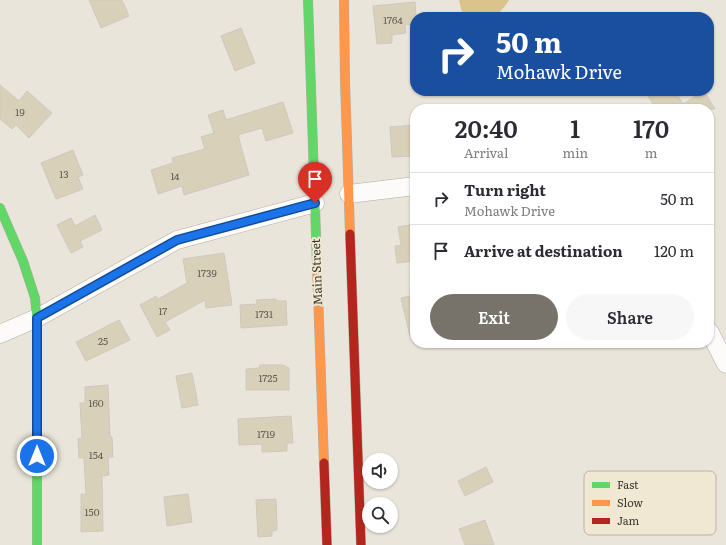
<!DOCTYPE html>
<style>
:root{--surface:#fff;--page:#f7f7f7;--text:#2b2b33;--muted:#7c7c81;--line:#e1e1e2;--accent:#78736a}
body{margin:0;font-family:Literata,serif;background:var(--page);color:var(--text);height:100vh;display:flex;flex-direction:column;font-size:15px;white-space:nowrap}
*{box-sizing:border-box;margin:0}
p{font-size:13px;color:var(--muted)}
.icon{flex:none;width:22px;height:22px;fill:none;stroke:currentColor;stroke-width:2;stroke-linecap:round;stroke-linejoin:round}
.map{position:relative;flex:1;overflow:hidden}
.sheet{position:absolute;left:410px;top:104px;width:304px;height:244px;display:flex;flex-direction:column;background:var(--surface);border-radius:16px;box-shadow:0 1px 3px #0004}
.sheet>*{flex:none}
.banner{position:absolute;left:410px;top:12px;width:304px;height:84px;border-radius:16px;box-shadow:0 1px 3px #0004;background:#1a4fa0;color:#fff;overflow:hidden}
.fabs{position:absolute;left:362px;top:453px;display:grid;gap:8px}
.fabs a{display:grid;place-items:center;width:36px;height:36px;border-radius:50%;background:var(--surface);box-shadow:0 1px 3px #0004;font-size:20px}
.pin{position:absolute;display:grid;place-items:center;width:34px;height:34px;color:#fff;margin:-41px -17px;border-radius:50% 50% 50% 0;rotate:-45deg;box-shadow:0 0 4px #0007}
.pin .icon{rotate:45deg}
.me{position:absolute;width:44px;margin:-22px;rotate:0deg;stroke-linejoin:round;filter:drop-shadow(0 0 3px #0008)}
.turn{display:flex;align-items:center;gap:14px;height:84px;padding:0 20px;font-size:18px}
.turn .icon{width:52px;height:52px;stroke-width:2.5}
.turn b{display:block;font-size:28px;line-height:34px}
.eta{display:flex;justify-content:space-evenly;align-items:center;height:68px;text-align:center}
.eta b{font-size:24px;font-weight:600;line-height:28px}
.action{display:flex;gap:8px;margin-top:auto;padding:8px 20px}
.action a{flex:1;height:46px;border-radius:24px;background:var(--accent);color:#fff;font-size:16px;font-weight:600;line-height:46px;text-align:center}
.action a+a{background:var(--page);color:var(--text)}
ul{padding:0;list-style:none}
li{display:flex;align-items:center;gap:12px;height:52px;padding:0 20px;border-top:1px solid var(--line)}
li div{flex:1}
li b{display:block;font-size:15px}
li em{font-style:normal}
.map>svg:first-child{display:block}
.forest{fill:#dbc38c}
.building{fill:#d9d0b9;stroke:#cdc9c0}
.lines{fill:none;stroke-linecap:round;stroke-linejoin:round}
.street-casing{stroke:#b1ada5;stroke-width:19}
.fast-casing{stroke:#b1ada5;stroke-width:10}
.slow-casing{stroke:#b1ada5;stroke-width:10}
.jam-casing{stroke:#b1ada5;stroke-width:10}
.street{stroke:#fcfbf9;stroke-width:18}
.fast{stroke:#63d668;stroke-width:9}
.slow{stroke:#ff974d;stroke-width:9}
.jam{stroke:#b3261e;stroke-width:9}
.route-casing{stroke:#114b97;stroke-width:10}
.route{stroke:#1a73e8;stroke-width:7}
.labels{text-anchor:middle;stroke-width:4;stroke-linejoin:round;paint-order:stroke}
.number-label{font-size:10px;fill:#625c51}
.street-label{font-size:12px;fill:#3a362e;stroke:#f1e8d3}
.key{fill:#f1e8d3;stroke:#bab3a2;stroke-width:1}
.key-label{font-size:11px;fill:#3a362e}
</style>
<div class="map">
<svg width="726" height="545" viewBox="0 0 726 545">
<rect width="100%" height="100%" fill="#eae5da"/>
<path class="forest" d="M459 0H509C497 21 486 17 465 17L461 9Z"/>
<g class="building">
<polygon points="89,0 122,0 129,16 101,28"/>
<polygon points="415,2 416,17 415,17 415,24 405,25 406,33 392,35 392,43 377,44 373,6"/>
<polygon points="241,28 255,63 235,71 221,36"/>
<polygon points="0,85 19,101 27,91 52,113 29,138 16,125 12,129 0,119"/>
<polygon points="645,91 675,91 683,104 704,91 715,109 656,109"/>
<polygon points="283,102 293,133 266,141 262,128 238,135 249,175 184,195 182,186 158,194 151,170 173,163 172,158 205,149 201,137 214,133 208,115 223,110 226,120"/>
<polygon points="415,125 415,156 392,157 390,127"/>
<polygon points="73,150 83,175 78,177 83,189 56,199 41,163"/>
<polygon points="95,215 102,230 80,241 83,247 71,253 57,225 71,218 75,226"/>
<polygon points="415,224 415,261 397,263 395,246 401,245 398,227"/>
<polygon points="224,253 232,305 206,308 205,300 165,322 170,330 157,337 140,305 156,296 158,299 187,283 183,259"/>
<polygon points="415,295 415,335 410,336 401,298"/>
<polygon points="276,299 276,301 286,301 287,325 241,328 240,305 257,304 256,300"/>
<polygon points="119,320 130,340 86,361 76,342"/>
<polygon points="260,365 283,365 289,368 289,390 246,390 246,369 259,368"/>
<polygon points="192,373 198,405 182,408 176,376"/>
<polygon points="108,385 110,437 112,437 113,457 108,457 109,475 102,476 103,531 81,532 81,494 86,494 84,458 79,458 78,439 82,438 80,403 85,403 85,387"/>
<polygon points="291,416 293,443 287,443 287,451 262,452 262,444 239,445 238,419"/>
<polygon points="486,467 493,482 465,496 458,481"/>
<polygon points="188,494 192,522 167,526 164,497"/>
<polygon points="276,499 277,530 272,531 272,536 258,537 256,500"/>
<polygon points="485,520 494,545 465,545 459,529"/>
</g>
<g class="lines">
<g class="street-casing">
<g id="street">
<polyline points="349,194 415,186"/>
<polyline points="709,331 726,364"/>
<polyline points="0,334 37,318 177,240 315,203"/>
</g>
</g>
<g class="fast-casing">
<g id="fast">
<polyline points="308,0 317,265"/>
<polyline points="0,208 23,261 35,298 37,318 37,545"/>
</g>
</g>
<g class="slow-casing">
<g id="slow">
<polyline points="344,0 345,81 350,234"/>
<polyline points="317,265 324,463"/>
</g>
</g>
<g class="jam-casing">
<g id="jam">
<polyline points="350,234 361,545"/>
<polyline points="324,463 327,545"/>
</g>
</g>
<use href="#street" class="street"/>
<use href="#fast" class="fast"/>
<use href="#slow" class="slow"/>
<use href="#jam" class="jam"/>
</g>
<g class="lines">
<g class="route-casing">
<polyline id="route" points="37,456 37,318 177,240 315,203"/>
</g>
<use href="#route" class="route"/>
</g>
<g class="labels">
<g class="number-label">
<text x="393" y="24">1764</text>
<text x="20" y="116">19</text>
<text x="64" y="178">13</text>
<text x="175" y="180">14</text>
<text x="207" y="277">1739</text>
<text x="163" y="315">17</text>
<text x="264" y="318">1731</text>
<text x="103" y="345">25</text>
<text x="268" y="382">1725</text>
<text x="96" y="407">160</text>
<text x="266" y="438">1719</text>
<text x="96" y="459">154</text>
<text x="92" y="516">150</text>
</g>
<g class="street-label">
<text transform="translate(317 272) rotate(-92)" y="4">Main Street</text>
</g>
</g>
<rect x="584" y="471" width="132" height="64" rx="6" class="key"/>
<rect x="592" y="482" width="18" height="6" fill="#63d668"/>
<rect x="592" y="500" width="18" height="6" fill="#ff974d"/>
<rect x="592" y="518" width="18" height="6" fill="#b3261e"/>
<g class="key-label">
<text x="617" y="489">Fast</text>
<text x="617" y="507">Slow</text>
<text x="617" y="525">Jam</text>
</g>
</svg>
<div class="fabs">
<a><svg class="icon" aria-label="sound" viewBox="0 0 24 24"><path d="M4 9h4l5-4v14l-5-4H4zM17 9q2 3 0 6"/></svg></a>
<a><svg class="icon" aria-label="search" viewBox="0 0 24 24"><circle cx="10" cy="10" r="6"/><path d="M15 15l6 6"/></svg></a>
</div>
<div class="pin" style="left:315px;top:203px;background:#d93025"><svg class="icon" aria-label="arrive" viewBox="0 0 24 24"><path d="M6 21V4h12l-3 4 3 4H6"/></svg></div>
<svg class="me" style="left:37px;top:456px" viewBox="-20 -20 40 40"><circle r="17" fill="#1a73e8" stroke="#fff" stroke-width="3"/><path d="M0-11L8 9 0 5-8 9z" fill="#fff"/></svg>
<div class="banner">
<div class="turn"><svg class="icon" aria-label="right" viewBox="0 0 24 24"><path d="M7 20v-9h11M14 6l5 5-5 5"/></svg><div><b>50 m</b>Mohawk Drive</div></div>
</div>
<section class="sheet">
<div class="eta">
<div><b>20:40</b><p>Arrival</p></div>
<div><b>1</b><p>min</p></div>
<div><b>170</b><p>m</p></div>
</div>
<ul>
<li><svg class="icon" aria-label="right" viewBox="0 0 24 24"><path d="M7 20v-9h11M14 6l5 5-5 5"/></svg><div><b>Turn right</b><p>Mohawk Drive</p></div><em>50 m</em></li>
<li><svg class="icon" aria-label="arrive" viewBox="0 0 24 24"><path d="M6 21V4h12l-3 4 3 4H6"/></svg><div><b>Arrive at destination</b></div><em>120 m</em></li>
</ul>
<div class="action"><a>Exit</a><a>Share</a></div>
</section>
</div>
